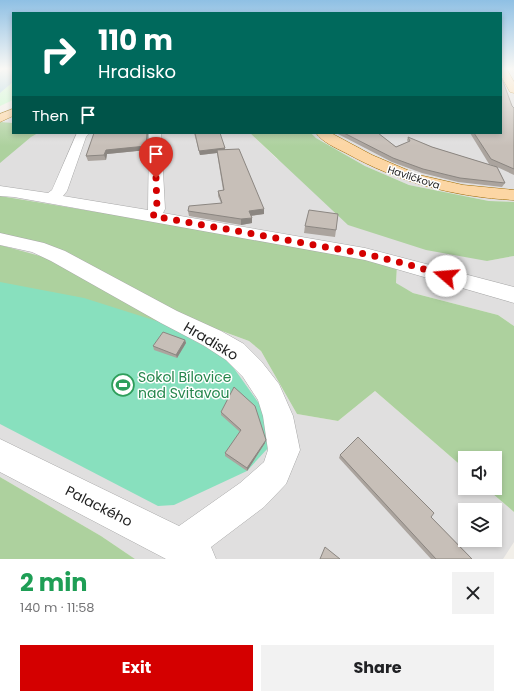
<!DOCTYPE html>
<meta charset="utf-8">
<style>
:root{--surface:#fff;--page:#f2f2f2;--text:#202124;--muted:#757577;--accent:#d40000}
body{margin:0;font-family:Poppins,sans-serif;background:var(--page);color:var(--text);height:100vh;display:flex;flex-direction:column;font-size:15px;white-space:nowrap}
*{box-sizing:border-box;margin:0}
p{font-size:13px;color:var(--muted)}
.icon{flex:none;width:22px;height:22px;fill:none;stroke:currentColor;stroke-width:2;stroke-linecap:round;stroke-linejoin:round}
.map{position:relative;height:559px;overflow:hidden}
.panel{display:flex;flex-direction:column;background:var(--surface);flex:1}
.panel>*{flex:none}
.top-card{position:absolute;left:12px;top:12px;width:490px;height:122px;border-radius:0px;box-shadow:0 2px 6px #0003;background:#00695c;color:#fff;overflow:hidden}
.tools{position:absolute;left:458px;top:451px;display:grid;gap:8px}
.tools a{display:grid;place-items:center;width:44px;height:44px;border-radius:0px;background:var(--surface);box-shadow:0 2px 6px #0003;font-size:20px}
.pin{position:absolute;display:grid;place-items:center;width:34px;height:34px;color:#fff;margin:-41px -17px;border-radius:50% 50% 50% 0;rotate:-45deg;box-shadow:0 0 4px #0007}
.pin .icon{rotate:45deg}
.me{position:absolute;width:44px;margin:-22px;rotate:288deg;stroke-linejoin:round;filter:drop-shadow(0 0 3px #0008)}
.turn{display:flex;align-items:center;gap:14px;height:84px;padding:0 20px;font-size:18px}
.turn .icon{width:52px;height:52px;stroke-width:2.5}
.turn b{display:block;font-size:28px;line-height:34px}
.then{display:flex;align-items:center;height:38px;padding:0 20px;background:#0003;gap:8px;font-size:15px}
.round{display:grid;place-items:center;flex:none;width:42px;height:42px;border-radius:0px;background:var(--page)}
.summary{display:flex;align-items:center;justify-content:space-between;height:68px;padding:0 20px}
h1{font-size:24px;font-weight:700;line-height:30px;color:#1e9e55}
.cta{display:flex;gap:8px;margin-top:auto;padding:8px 20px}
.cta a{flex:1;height:46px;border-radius:0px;background:var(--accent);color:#fff;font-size:16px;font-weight:700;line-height:46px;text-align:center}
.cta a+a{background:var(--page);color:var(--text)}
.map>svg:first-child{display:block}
.residential{fill:#e0dfdf;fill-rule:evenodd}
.forest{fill:#add19e}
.park{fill:#c8facc}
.pitch{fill:#88e0be}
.water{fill:#aad3df}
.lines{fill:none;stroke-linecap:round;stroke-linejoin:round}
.minor-casing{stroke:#a9a9a9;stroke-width:1}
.major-casing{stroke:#a06b00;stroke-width:1}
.minor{fill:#fff;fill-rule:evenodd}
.major{fill:#fcd6a4;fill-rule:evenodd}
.wall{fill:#aba49e}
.shaded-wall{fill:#8b8681}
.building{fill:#c7bfb8;stroke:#8b8681}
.route{stroke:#d40000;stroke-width:7;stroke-dasharray:0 12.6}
.labels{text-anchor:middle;stroke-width:3;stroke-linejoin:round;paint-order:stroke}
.far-street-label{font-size:10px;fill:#222;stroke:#fff}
.near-street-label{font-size:14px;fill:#222;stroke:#fff}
.near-leisure-label{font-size:14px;fill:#27864d;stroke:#fff;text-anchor:start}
</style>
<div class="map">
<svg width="514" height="559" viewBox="0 0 514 559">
<rect width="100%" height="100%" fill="#f2efe9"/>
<g class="residential">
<polygon points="501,68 514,68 514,202 489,201 409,185 365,166 316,138 311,133 501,133"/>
<polygon points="13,107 13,133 250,133 277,159 487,261 514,256 514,326 498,315 413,293 396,284 397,265 0,196 0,114"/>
<path d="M0 235 188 319 249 341 261 351 297 414 338 421 375 391 465 469V488H486L514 512V542L503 559H135L101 536 0 477ZM465 510H495V540H465Z"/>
</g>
<g class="forest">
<polygon points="0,122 13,123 13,133 38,133 31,137 0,163"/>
<polygon points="250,133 311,133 316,138 365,166 409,185 489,201 514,202 514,256 487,261 426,250 348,225"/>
<polygon points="0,196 285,243 397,265 396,283 413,293 498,315 514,326 514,512 486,488 495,488 495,458 465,458 465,469 375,391 338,421 297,414 261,351 249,341 189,319 0,235"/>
<polygon points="0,245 51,259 166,324 0,292"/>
<polygon points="0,477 101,536 135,559 0,559"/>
</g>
<polygon class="park" points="13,82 13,100 0,106 0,93"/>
<polygon class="pitch" points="0,282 84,298 166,324 228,360 263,409 268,448 247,471 174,505 158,506 0,424"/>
<polygon class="water" points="4,68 13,68 13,82 0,93 0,72"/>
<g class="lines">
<g class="minor-casing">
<g id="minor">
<polygon points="77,133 89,133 86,137 67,191 63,196 148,210 149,133 161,133 165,209 163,213 365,248 514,287 514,303 365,260 14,197 0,196 0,186 48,193 52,190"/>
<polygon points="0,233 44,243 65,251 177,311 221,331 244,344 261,361 279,384 293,416 300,450 286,484 264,507 211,547 216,559 166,559 0,472 0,439 179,526 240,483 264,462 268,450 263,416 258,400 243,377 226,360 203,345 161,323 51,261 32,252 0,245"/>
</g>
</g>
<g class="major-casing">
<g id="major">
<polygon points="501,68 506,68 514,82 514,93 510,92 501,76"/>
<polygon points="13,109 13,116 0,122 0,114"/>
<path d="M316 133H331L372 155 419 175 463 185 514 190V200C454 197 398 182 346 153 336 148 322 142 316 133Z"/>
</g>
</g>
<use href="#minor" class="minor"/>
<use href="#major" class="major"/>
</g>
<g class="wall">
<polygon points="512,106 514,108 514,175 497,167 505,183 502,187 458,182 422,173 392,162 336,133 378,133 396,147 408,142 407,140 408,137 432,147 497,167 489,164 470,133 501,133"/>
<polygon points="94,133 147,150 107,154 106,160 88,161 86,156"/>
<polygon points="194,133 220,133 225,150 264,214 251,216 252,223 241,225 189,216 188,211 221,203 218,196 218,191 223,190 217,153 200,155"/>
<polygon points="305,226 336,230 335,237 304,233"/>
<polygon points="185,340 186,343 177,358 154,350 153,346"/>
<polygon points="221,412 265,443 247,471 225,456 225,453 240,432 221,415"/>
<polygon points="340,455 431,517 472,559 431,559 339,458"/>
</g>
<g class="shaded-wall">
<polygon points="147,133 148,133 147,150 107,154 106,160 104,155 106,150"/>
<polygon points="225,148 225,152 200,155 199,151"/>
<polygon points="264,209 264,214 249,216 249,211"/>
<polygon points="252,218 252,223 241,225 241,219"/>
<polygon points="185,340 186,343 177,358 176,355"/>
<polygon points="266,440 265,443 247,471 247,468"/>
</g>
<g class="building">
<polygon points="501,76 512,106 514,108 514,169 491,159 474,133 501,133"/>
<polygon points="94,133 147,133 146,146 106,150 104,155 86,156"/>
<polygon points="195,133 220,133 225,148 199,151"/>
<polygon points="344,133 378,133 396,147 410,141 408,137 432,147 497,167 505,183 460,178 423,169 393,158"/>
<polygon points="239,149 264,209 249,211 252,218 241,219 188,211 189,206 222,203 218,191 224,190 217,150"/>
<polygon points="309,210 338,214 336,230 305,226"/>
<polygon points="163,332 185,340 176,355 153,346"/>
<polygon points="234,387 255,406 266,440 247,468 225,453 241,430 221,412"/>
<polygon points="358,437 434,513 431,517 472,559 436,559 340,455"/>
<polygon points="325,547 340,559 320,559"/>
</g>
<linearGradient id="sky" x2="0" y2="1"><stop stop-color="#8fc0e4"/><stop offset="0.47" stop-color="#f9f8f5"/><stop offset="1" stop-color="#f9f8f5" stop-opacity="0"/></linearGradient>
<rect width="514" height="146" fill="url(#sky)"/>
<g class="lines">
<polyline class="route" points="156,178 157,209 153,216 365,254 407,264 446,276"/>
</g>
<defs>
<g id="stadium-ring" transform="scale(1.15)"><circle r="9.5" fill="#fff" stroke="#2e9e5b" stroke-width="1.5"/><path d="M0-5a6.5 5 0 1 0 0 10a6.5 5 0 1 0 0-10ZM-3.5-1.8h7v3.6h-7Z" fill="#2e9e5b"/></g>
</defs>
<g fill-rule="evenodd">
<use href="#stadium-ring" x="123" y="385"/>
</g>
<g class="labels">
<g class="far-street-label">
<text transform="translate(414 177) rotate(18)" y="4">Havlíčkova</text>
</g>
<g class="near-street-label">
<text transform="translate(211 341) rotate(31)" y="5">Hradisko</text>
<text transform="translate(99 506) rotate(27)" y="5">Palackého</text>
</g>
<g class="near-leisure-label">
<text x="138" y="382">Sokol Bílovice<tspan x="138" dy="16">nad Svitavou</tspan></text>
</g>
</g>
</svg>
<div class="tools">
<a><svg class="icon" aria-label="sound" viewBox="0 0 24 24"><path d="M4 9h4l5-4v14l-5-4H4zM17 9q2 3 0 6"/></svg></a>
<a><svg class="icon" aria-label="layers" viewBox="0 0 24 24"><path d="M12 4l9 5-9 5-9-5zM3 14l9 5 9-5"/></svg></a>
</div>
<div class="pin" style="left:156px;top:178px;background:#d93025"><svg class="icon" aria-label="arrive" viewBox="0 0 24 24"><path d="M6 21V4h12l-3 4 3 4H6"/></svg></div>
<svg class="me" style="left:446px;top:276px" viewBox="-20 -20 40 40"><circle r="19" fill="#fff"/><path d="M0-13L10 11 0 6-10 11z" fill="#d40000"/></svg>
<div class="top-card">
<div class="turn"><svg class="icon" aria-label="right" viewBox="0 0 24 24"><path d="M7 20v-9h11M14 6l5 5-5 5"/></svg><div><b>110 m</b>Hradisko</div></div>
<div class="then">Then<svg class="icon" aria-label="arrive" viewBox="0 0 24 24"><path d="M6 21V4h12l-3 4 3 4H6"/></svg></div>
</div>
</div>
<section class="panel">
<div class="summary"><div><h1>2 min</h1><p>140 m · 11:58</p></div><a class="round"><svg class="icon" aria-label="close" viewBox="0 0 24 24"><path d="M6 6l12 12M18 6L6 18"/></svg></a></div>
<div class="cta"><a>Exit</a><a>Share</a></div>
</section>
